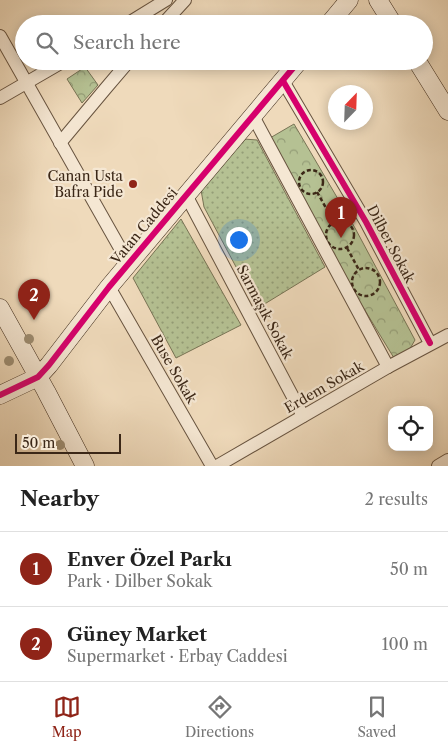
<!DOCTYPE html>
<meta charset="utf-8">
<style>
:root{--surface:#fff;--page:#f2f2f2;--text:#222;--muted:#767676;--line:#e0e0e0;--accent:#8f2418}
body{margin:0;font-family:"Libre Caslon Text",serif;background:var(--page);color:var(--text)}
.controls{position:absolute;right:15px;bottom:15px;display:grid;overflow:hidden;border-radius:10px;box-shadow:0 2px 12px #0003}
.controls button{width:45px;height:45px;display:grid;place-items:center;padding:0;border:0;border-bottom:1px solid var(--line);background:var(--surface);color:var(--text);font:25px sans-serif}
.compass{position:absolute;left:328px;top:85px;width:45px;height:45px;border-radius:50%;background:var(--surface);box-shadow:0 2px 12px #0003;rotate:23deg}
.scale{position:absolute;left:15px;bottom:12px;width:106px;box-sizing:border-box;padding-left:5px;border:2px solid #3b2717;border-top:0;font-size:14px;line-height:18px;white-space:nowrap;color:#3b2717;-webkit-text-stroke:4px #f5e7d3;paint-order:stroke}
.you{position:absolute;left:238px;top:239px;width:18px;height:18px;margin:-12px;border:4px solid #fff;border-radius:50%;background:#1a73e8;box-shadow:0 0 0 8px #1a73e833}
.badge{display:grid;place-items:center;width:32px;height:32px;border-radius:50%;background:var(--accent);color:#fff;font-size:16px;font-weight:700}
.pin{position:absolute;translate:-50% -41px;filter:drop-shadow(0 1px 2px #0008)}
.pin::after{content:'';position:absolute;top:26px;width:18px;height:15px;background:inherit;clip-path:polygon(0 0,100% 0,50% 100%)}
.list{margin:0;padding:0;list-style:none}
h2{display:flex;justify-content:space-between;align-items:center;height:65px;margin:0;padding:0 20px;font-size:21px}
h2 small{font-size:16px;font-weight:400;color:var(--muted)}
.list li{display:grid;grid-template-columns:32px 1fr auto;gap:15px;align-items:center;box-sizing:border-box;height:75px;padding:0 20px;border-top:1px solid var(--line)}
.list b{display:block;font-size:19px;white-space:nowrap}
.list p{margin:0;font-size:16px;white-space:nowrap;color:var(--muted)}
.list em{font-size:16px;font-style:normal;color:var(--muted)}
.icon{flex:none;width:28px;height:28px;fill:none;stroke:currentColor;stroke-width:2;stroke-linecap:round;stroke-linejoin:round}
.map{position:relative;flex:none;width:448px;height:466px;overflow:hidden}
.search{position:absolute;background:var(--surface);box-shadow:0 2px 12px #0003;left:15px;right:15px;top:15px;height:55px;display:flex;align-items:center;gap:12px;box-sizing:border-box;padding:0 18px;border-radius:28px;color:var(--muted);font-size:19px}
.sheet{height:215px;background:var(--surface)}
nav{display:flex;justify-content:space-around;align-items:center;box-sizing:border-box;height:70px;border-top:1px solid var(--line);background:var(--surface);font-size:14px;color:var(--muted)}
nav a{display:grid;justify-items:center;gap:2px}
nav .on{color:var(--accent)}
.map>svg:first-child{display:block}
.grass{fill:url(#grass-dots);stroke:#787455}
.forest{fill:url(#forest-crowns);stroke:#787455}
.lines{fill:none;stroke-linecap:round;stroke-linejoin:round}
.street-casing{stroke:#685440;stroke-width:14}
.secondary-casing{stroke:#3b2717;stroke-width:19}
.path{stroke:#3b2717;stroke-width:2.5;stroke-dasharray:4 2.5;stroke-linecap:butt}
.street{stroke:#f5e7d3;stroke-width:12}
.secondary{stroke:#f5e7d3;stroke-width:18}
.cycleway-casing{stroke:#f5e7d3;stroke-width:9}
.cycleway{stroke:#d6006c;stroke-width:6}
.tree{fill:#9d8d72}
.poi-dot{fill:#8f2418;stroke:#f5e7d3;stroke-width:2}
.labels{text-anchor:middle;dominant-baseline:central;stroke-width:4.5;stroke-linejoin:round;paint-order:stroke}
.poi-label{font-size:14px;fill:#3b2717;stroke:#f5e7d3;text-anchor:end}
.street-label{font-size:14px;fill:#3b2717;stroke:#f5e7d3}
</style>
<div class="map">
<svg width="448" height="466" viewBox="0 0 448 466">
<defs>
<pattern id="grass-dots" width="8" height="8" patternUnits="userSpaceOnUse" patternTransform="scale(1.25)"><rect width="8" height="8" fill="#b5c193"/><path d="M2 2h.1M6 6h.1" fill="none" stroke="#949d77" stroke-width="1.8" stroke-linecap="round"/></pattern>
<pattern id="forest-crowns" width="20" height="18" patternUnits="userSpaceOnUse" patternTransform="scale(1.25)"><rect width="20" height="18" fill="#b5c193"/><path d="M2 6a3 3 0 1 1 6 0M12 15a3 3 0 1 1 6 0" fill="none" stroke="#949d77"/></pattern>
</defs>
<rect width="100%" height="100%" fill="#efdabb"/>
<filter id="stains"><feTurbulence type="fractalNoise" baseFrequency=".004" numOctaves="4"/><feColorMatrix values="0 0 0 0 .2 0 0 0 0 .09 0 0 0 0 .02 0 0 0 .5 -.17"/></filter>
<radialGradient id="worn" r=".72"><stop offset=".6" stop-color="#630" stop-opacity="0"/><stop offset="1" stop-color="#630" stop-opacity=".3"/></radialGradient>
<g class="grass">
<path d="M244,139L257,140L325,267L258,308L204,207L201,190Z"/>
<path d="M181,219L241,325L176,358L133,278Z"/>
</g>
<g class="forest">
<path d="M85,67L98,85L82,103L67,79Z"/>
<path d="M294,124L355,228L415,340L408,352L394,358L327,248L270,138Z"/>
</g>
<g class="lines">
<defs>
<g id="street">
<path d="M127,24L166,0"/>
<path d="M163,24L185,0"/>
<path d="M0,36L129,264"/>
<path d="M283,81L366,222L430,343"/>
<path d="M0,98L64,61"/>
<path d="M253,116L388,367"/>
<path d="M60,143L106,88L129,61"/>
<path d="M186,195L303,416"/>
<path d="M109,287L212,466"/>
<path d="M217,466L388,367L448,335"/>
<path d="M438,466L448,460"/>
</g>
<g id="secondary">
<path d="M378,0L393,24"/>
<path d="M329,24L349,0"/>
<path d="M417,61L448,111"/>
<path d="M0,308L46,391L85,466"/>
<path d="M0,395L38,377L49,365L109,287L299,61"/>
</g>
</defs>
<use href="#street" class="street-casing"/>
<use href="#secondary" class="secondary-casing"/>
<g class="path">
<circle cx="311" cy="182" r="12"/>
<path d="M317,192L334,222"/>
<circle cx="340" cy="235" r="14"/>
<path d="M347,248L359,270"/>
<circle cx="366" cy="282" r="14"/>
</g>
<use href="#street" class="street"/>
<use href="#secondary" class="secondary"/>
<defs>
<g id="cycleway">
<path d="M283,81L366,222L430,343"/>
<path d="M0,395L38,377L49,365L109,287L299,61"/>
</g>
</defs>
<use href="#cycleway" class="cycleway-casing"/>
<use href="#cycleway" class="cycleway"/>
</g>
<g class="tree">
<circle cx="29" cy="339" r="5"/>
<circle cx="9" cy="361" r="5"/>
<circle cx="60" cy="445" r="5"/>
</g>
<circle class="poi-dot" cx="133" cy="184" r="5"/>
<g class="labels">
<g class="poi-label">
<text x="123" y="176">Canan Usta<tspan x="123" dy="16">Bafra Pide</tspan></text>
</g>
<g class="street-label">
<text transform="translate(144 226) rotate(-50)">Vatan Caddesi</text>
<text transform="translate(391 244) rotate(62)">Dilber Sokak</text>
<text transform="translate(265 312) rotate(62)">Sarmaşık Sokak</text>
<text transform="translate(174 369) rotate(60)">Buse Sokak</text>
<text transform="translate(324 387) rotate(-30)">Erdem Sokak</text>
</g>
</g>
<rect width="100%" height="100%" filter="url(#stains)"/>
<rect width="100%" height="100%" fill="url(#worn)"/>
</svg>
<div class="controls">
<button><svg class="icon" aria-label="locate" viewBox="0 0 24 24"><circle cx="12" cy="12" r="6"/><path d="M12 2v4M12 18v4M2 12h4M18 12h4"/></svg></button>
</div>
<svg class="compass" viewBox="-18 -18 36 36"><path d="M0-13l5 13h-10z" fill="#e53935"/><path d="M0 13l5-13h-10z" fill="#767676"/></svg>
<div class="scale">50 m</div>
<div class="you"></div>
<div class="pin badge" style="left:341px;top:238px">1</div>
<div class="pin badge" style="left:34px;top:320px">2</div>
<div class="search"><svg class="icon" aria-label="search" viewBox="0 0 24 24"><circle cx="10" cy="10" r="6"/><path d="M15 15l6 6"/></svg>Search here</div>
</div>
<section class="sheet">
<h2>Nearby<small>2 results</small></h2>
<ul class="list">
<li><span class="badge">1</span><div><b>Enver Özel Parkı</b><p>Park · Dilber Sokak</p></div><em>50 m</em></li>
<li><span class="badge">2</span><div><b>Güney Market</b><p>Supermarket · Erbay Caddesi</p></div><em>100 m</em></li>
</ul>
</section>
<nav>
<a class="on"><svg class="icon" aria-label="map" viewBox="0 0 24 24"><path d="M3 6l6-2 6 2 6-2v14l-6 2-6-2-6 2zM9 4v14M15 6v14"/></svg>Map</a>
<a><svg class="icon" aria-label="directions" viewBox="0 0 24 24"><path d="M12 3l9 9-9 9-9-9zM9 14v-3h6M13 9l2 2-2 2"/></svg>Directions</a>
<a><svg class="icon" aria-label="saved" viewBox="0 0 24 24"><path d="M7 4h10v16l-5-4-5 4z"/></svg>Saved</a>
</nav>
